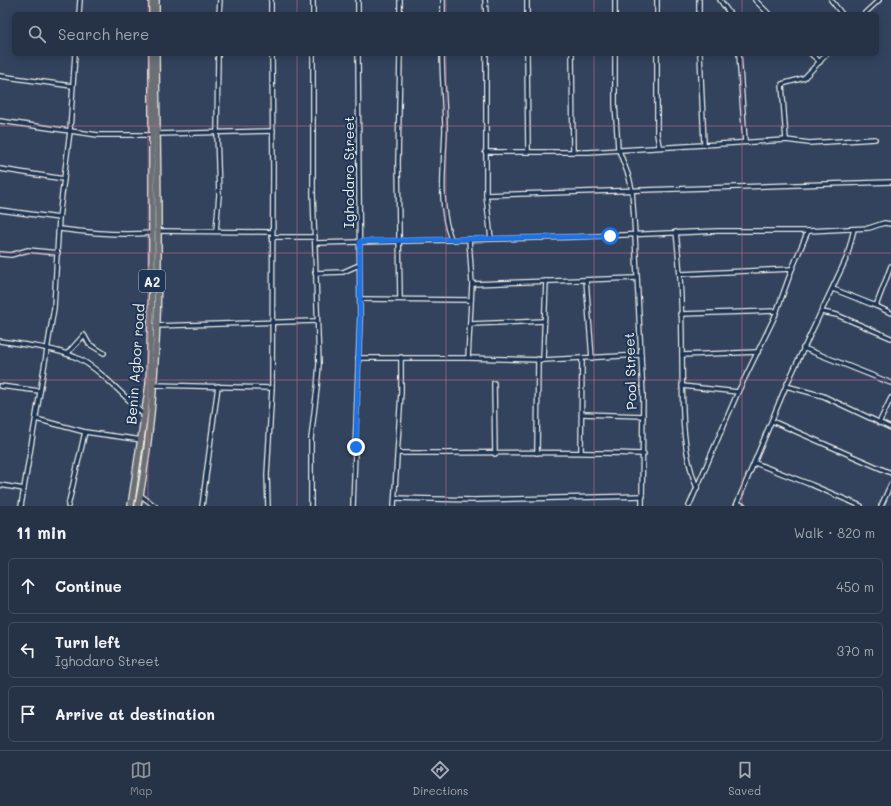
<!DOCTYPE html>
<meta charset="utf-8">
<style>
:root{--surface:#263246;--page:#323e51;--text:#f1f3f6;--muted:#a4aab3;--line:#424d5f;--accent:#8c9099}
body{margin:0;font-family:Mali,sans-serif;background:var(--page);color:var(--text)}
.stop{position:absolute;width:12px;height:12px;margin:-9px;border:3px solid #1a73e8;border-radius:50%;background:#fff}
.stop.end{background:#1a73e8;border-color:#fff;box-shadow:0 1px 4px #0008}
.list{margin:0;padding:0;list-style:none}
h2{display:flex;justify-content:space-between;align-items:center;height:52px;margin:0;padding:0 16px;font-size:17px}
h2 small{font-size:13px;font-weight:400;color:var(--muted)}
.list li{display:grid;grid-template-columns:26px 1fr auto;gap:12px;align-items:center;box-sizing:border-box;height:56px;margin:0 8px 8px;padding:0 8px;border:1px solid var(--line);border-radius:6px}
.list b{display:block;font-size:15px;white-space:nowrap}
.list p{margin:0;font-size:13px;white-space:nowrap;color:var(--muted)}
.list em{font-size:13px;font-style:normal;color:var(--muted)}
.icon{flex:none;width:22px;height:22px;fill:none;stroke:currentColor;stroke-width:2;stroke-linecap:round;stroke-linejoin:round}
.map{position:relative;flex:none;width:891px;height:506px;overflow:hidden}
.search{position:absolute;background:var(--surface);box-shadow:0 2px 10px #0003;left:12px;right:12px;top:12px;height:44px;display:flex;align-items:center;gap:10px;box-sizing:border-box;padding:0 14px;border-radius:6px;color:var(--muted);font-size:15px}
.sheet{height:244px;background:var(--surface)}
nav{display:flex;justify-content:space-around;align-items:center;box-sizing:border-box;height:56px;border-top:1px solid var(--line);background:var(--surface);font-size:11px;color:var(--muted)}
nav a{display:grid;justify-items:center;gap:2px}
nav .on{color:var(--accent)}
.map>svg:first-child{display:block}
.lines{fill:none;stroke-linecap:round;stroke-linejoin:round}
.minor-casing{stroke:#f4f1e8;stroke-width:6}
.trunk-casing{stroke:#f4f1e8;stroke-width:8}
.minor{stroke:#1d3557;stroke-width:3.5}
.trunk{stroke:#6a7074;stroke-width:5.5}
.route{stroke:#1a73e8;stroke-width:5}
.grid{fill:none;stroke:#d66f93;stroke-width:1;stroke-opacity:0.55}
.labels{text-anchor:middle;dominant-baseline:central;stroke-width:4;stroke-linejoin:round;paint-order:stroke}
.shield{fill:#1d3557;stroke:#b4b9bc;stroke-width:1}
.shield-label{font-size:13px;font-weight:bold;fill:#f4f1e8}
.street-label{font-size:14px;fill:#f4f1e8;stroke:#1d3557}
</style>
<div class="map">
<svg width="891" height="506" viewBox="0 0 891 506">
<rect width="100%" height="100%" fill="#33435e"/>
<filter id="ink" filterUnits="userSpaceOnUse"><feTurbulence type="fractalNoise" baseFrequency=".025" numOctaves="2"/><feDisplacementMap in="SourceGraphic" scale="8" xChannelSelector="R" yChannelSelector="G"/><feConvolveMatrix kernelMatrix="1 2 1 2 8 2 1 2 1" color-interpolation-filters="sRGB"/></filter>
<g filter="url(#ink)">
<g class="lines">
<defs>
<g id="minor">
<path d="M271,0V14"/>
<path d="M358,0V14"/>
<path d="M443,0V14"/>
<path d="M485,0L486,14"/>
<path d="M527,0V14"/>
<path d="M699,0V14"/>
<path d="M720,0L730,14"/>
<path d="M755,0L769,14"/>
<path d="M831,0L842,14"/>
<path d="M79,14L80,0"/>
<path d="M219,14L220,0"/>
<path d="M313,14V0"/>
<path d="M400,14V0"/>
<path d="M615,14V0"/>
<path d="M657,14V0"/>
<path d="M864,14L879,0"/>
<path d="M442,54C442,79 445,105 445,130C444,166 438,205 451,239"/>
<path d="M486,54V195L491,239"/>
<path d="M527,54L528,151"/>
<path d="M572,54L573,151"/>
<path d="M615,54V104L618,148L629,177L632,190L635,235L643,396L642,506"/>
<path d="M657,54V134L659,146"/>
<path d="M700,54L704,144"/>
<path d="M739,54L745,142"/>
<path d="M811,54L820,62"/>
<path d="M0,76L72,86"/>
<path d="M0,121L98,135H151"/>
<path d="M157,134L273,131"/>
<path d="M786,140L782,84L804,78L827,54"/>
<path d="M485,152H588L786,140L809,143L875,139"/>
<path d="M0,169L64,179"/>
<path d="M486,195L891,182"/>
<path d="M0,210L59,218"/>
<path d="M60,229C90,233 120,236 151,233"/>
<path d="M157,231L272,232"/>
<path d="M216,231L219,195L217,133L218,54"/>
<path d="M676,232C681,273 682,315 682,356C683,401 680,446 697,488"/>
<path d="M272,237H315"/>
<path d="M315,243L575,237L718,231H808L869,228L884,223L891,224"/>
<path d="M0,254L11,255L28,250L58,253"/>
<path d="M315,273L343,272L359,265"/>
<path d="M681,274L792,269"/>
<path d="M586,280L592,358"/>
<path d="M472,284L637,278"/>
<path d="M833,289L876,306L891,266"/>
<path d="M360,299L471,300"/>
<path d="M400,299L398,163L400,54"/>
<path d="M876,306L891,313"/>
<path d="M822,312L837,315L891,338"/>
<path d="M680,314L777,311"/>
<path d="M470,324L544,321"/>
<path d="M155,326L317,321"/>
<path d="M0,341C25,345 51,347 75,357C96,365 127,399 145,416"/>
<path d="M803,348L891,383"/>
<path d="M67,354L84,335L89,344L104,353"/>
<path d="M682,355L758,352"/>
<path d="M358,358H468L543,360L641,355"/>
<path d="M468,358L472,284L469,239"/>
<path d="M543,360L546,281"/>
<path d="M494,383L495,454"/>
<path d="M154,385L272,388"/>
<path d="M0,386L40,391"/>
<path d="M682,386L738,392"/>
<path d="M786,386L823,396L891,428"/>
<path d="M582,414L643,416"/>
<path d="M36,419L85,432L142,440"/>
<path d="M772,421L891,473"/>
<path d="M879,423L891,398"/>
<path d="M581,452L582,360"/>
<path d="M398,453C480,453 562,451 644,454"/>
<path d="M537,453L538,359"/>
<path d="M755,463L812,485L861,506"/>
<path d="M0,485L24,489"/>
<path d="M140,495L155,506"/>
<path d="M395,498L473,500L643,496"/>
<path d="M738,503L744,506"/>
<path d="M21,506L54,308L59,218L70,131L75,54"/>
<path d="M68,506L85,432"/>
<path d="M202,506L218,386"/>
<path d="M268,506L267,475L272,388L273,170L272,54"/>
<path d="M311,506V439L317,388L319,364L313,193V54"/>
<path d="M353,506L360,317L358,54"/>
<path d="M394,506L401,392V357"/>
<path d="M689,506L738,392L775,316L792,269L808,231"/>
<path d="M736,506L786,386L847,257L854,229"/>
<path d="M881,506L891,484"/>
</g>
<g id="trunk">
<path d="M152,0V14"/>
<path d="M156,14V0"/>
<path d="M131,506L149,384L152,282V54"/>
<path d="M138,506C166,360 157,202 156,54"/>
</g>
</defs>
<use href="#minor" class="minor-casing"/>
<use href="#trunk" class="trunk-casing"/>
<use href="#minor" class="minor"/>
<use href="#trunk" class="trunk"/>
</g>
</g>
<g class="lines" filter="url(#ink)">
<path class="route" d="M356,447L360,317V241L610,236"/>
</g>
<path class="grid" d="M148,0V14M297,0V14M446,0V14M594,0V14M742,0V14M148,54V506M297,54V506M446,54V506M594,54V506M742,54V506M0,126H891M0,253H891M0,380H891"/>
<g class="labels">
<rect class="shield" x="139" y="270" width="26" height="22" rx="3"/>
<g class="shield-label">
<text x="152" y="281">A2</text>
</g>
<g class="street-label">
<text transform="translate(348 172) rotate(-90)">Ighodaro Street</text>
<text transform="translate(135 364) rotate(-86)">Benin Agbor road</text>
<text transform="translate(630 371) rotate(-92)">Pool Street</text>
</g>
</g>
</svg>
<div class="stop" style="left:610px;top:236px"></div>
<div class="stop end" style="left:356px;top:447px"></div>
<div class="search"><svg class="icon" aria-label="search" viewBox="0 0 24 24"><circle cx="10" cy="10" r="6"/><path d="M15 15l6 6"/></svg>Search here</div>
</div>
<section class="sheet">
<h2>11 min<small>Walk · 820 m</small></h2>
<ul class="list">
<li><svg class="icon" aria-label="ahead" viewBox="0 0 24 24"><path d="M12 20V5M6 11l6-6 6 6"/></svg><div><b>Continue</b></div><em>450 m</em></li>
<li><svg class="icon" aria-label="left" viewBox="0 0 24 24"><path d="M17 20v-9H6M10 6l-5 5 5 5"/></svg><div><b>Turn left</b><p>Ighodaro Street</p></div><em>370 m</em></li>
<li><svg class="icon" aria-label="arrive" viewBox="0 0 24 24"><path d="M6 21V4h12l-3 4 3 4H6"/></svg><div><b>Arrive at destination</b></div></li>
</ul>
</section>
<nav>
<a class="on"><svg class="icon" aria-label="map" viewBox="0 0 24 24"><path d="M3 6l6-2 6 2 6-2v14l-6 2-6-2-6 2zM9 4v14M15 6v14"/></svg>Map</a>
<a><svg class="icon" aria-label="directions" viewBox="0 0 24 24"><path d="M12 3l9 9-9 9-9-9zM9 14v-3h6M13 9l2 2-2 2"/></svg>Directions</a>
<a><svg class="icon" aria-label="saved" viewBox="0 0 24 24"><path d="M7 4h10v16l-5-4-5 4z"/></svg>Saved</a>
</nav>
